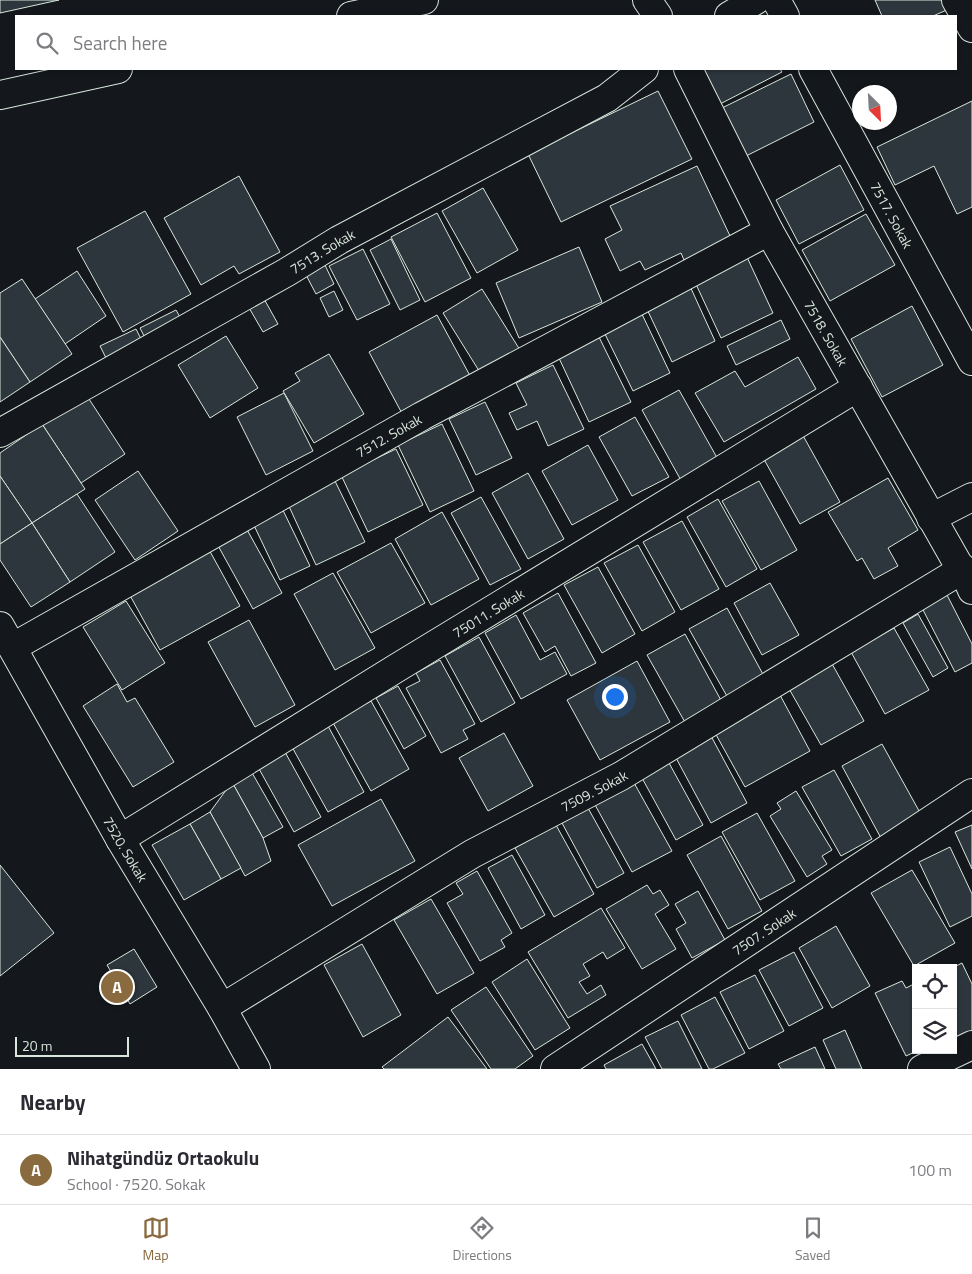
<!DOCTYPE html>
<meta charset="utf-8">
<style>
:root{--surface:#fff;--page:#f2f2f3;--text:#2b2b33;--muted:#7c7c81;--line:#e1e1e2;--accent:#8a6a3f}
body{margin:0;font-family:"Titillium Web",sans-serif;background:var(--page);color:var(--text)}
.controls{position:absolute;right:15px;bottom:15px;display:grid;overflow:hidden;border-radius:0px;box-shadow:0 1px 4px #0004}
.controls button{width:45px;height:45px;display:grid;place-items:center;padding:0;border:0;border-bottom:1px solid var(--line);background:var(--surface);color:var(--text);font:25px sans-serif}
.compass{position:absolute;left:852px;top:85px;width:45px;height:45px;border-radius:50%;background:var(--surface);box-shadow:0 1px 4px #0004;rotate:156deg}
.scale{position:absolute;left:15px;bottom:12px;width:114px;box-sizing:border-box;padding-left:5px;border:2px solid #d8e6dc;border-top:0;font-size:14px;line-height:18px;white-space:nowrap;color:#d8e6dc;-webkit-text-stroke:4px #14181c;paint-order:stroke}
.you{position:absolute;left:614px;top:696px;width:18px;height:18px;margin:-12px;border:4px solid #fff;border-radius:50%;background:#1a73e8;box-shadow:0 0 0 8px #1a73e833}
.badge{display:grid;place-items:center;width:32px;height:32px;border-radius:50%;background:var(--accent);color:#fff;font-size:16px;font-weight:700}
.pin{position:absolute;translate:-50% -50%;border:2px solid #fff;box-shadow:0 1px 5px #0006}
.list{margin:0;padding:0;list-style:none}
h2{display:flex;justify-content:space-between;align-items:center;height:65px;margin:0;padding:0 20px;font-size:21px}
h2 small{font-size:16px;font-weight:400;color:var(--muted)}
.list li{display:grid;grid-template-columns:32px 1fr auto;gap:15px;align-items:center;box-sizing:border-box;height:70px;padding:0 20px;border-top:1px solid var(--line)}
.list b{display:block;font-size:19px;white-space:nowrap}
.list p{margin:0;font-size:16px;white-space:nowrap;color:var(--muted)}
.list em{font-size:16px;font-style:normal;color:var(--muted)}
.icon{flex:none;width:28px;height:28px;fill:none;stroke:currentColor;stroke-width:2;stroke-linecap:round;stroke-linejoin:round}
.map{position:relative;flex:none;width:972px;height:1069px;overflow:hidden}
.search{position:absolute;background:var(--surface);box-shadow:0 1px 4px #0004;left:15px;right:15px;top:15px;height:55px;display:flex;align-items:center;gap:12px;box-sizing:border-box;padding:0 18px;border-radius:0px;color:var(--muted);font-size:19px}
.sheet{height:135px;background:var(--surface)}
nav{display:flex;justify-content:space-around;align-items:center;box-sizing:border-box;height:70px;border-top:1px solid var(--line);background:var(--surface);font-size:14px;color:var(--muted)}
nav a{display:grid;justify-items:center;gap:2px}
nav .on{color:var(--accent)}
.map>svg:first-child{display:block}
.building{fill:#2c363c;stroke:#d8e6dc}
.lines{fill:none;stroke-linecap:round;stroke-linejoin:round}
.minor-casing{stroke:#d8e6dc;stroke-width:30}
.minor{stroke:#14181c;stroke-width:28}
.labels{text-anchor:middle;dominant-baseline:central;stroke-width:4;stroke-linejoin:round;paint-order:stroke}
.street-label{font-size:14px;fill:#d8e6dc;stroke:#14181c}
</style>
<div class="map">
<svg width="972" height="1069" viewBox="0 0 972 1069">
<rect width="100%" height="100%" fill="#14181c"/>
<g class="building">
<path d="M0,0H59L0,13Z"/>
<path d="M875,0H945L949,9L933,16H882Z"/>
<path d="M702,69H780L782,72L720,104Z"/>
<path d="M791,74L814,122L746,156L722,108Z"/>
<path d="M658,91L692,159L561,222L528,154Z"/>
<path d="M972,101V207L957,214L934,166L895,185L877,147Z"/>
<path d="M840,165L864,210L799,244L776,200Z"/>
<path d="M697,166L731,238L684,260L681,253L645,270L640,261L620,271L605,239L622,230L610,206Z"/>
<path d="M239,176L280,252L239,274L234,266L201,285L164,218Z"/>
<path d="M483,188L518,250L477,273L442,211Z"/>
<path d="M145,211L191,294L123,332L77,248Z"/>
<path d="M437,213L471,278L425,302L391,237Z"/>
<path d="M866,214L895,265L830,301L802,250Z"/>
<path d="M391,239L420,300L400,310L370,250Z"/>
<path d="M579,247L602,302L519,338L496,283Z"/>
<path d="M363,249L390,304L357,320L329,266Z"/>
<path d="M746,255L773,313L721,338L694,280Z"/>
<path d="M324,263L334,284L316,294L305,273Z"/>
<path d="M77,271L106,316L65,344L35,299Z"/>
<path d="M22,279L72,354L30,382L0,337V293Z"/>
<path d="M689,284L715,341L672,362L645,305Z"/>
<path d="M482,289L520,350L481,374L443,313Z"/>
<path d="M334,291L343,310L329,317L320,298Z"/>
<path d="M263,297L278,324L263,332L248,306Z"/>
<path d="M912,306L943,365L882,397L851,339Z"/>
<path d="M176,310L184,324L147,342L140,328Z"/>
<path d="M640,310L670,373L633,391L602,328Z"/>
<path d="M437,315L474,383L405,419L369,352Z"/>
<path d="M781,320L790,339L736,365L727,346Z"/>
<path d="M136,329L143,343L107,360L100,346Z"/>
<path d="M226,336L258,388L210,418L178,365Z"/>
<path d="M0,337L30,382L0,402Z"/>
<path d="M599,337L631,402L589,422L558,356Z"/>
<path d="M329,354L364,414L314,443L283,391L300,381L295,373Z"/>
<path d="M798,357L816,389L724,442L695,393L735,371L745,387Z"/>
<path d="M553,365L584,429L548,446L537,421L517,430L509,413L527,405L516,383Z"/>
<path d="M679,390L720,463L683,484L642,410Z"/>
<path d="M284,393L313,451L266,475L237,417Z"/>
<path d="M87,396L125,454L81,483L42,424Z"/>
<path d="M485,402L512,458L476,475L449,419Z"/>
<path d="M635,417L669,477L632,496L599,437Z"/>
<path d="M42,424L85,489L32,523L0,476V453Z"/>
<path d="M442,424L474,491L430,512L398,445Z"/>
<path d="M801,432L840,502L800,524L761,454Z"/>
<path d="M588,445L618,500L572,525L542,471Z"/>
<path d="M396,449L423,505L368,532L341,475Z"/>
<path d="M138,471L178,531L135,560L95,500Z"/>
<path d="M528,473L564,539L528,559L492,493Z"/>
<path d="M0,476L32,523L0,544Z"/>
<path d="M888,478L918,530L888,548L898,566L874,579L862,558L857,561L828,512Z"/>
<path d="M334,479L365,542L316,565L287,502Z"/>
<path d="M759,481L797,550L761,570L722,501Z"/>
<path d="M77,494L115,552L70,582L32,523Z"/>
<path d="M481,497L521,569L490,585L451,513Z"/>
<path d="M718,499L757,569L726,587L687,517Z"/>
<path d="M279,502L310,566L280,580L250,517Z"/>
<path d="M442,512L479,579L431,605L395,539Z"/>
<path d="M682,521L719,589L681,610L643,542Z"/>
<path d="M32,523L70,582L31,607L0,560V544Z"/>
<path d="M245,526L282,593L253,609L216,542Z"/>
<path d="M391,543L425,603L371,633L337,572Z"/>
<path d="M638,545L675,612L642,631L604,563Z"/>
<path d="M207,546L240,606L160,650L127,590Z"/>
<path d="M598,567L635,634L602,653L564,585Z"/>
<path d="M333,573L375,648L335,670L294,594Z"/>
<path d="M770,583L799,635L762,655L734,603Z"/>
<path d="M558,593L596,663L571,676L555,646L545,652L523,613Z"/>
<path d="M947,595L972,644V663L955,672L922,608Z"/>
<path d="M126,601L165,663L122,690L83,627Z"/>
<path d="M727,608L765,678L728,698L689,629Z"/>
<path d="M918,614L948,668L933,677L903,623Z"/>
<path d="M516,615L540,660L555,652L567,674L521,699L485,633Z"/>
<path d="M249,620L295,705L255,727L208,642Z"/>
<path d="M894,628L929,690L885,714L851,652Z"/>
<path d="M685,634L723,704L686,724L647,655Z"/>
<path d="M479,637L515,703L481,722L445,656Z"/>
<path d="M440,660L475,724L463,730L468,739L441,753L406,688L420,681L416,673Z"/>
<path d="M637,661L670,722L600,760L567,700Z"/>
<path d="M831,662L864,721L821,745L788,687Z"/>
<path d="M117,684L127,702L135,698L174,762L133,787L83,706Z"/>
<path d="M398,686L426,736L404,749L376,698Z"/>
<path d="M780,695L810,751L745,787L714,731Z"/>
<path d="M371,701L409,769L371,791L332,721Z"/>
<path d="M328,726L364,792L328,812L292,747Z"/>
<path d="M504,733L533,786L488,811L459,758Z"/>
<path d="M711,736L747,803L711,823L675,756Z"/>
<path d="M882,744L923,818L882,840L842,766Z"/>
<path d="M285,752L321,817L294,832L258,767Z"/>
<path d="M669,763L703,825L676,840L642,778Z"/>
<path d="M834,770L872,839L841,856L802,787Z"/>
<path d="M251,771L283,827L263,838L232,782Z"/>
<path d="M633,781L672,851L632,872L594,803Z"/>
<path d="M232,782L263,838L271,861L245,876L210,812Z"/>
<path d="M796,791L832,850L822,856L827,864L807,877L770,816L781,809L777,803Z"/>
<path d="M381,799L415,861L332,906L298,845Z"/>
<path d="M588,808L624,873L597,888L562,823Z"/>
<path d="M210,812L241,868L221,879L190,824Z"/>
<path d="M757,813L795,881L760,900L722,832Z"/>
<path d="M190,824L221,879L184,900L152,845Z"/>
<path d="M556,825L594,894L554,917L515,848Z"/>
<path d="M972,825V869L955,832Z"/>
<path d="M721,836L762,911L728,929L687,855Z"/>
<path d="M950,847L972,894V916L950,927L919,862Z"/>
<path d="M512,855L545,915L521,929L488,868Z"/>
<path d="M0,865L54,933L0,976Z"/>
<path d="M912,870L955,943L914,966L871,893Z"/>
<path d="M477,871L512,933L501,940L505,947L480,961L447,903L463,894L456,883Z"/>
<path d="M647,885L653,894L660,890L669,905L655,914L676,949L642,969L606,909Z"/>
<path d="M698,891L725,940L692,958L676,929L686,923L675,904Z"/>
<path d="M431,899L474,973L437,994L394,920Z"/>
<path d="M601,908L625,948L607,959L603,952L583,964L590,976L579,982L587,994L601,985L606,995L568,1018L528,952Z"/>
<path d="M836,926L870,986L832,1008L799,948Z"/>
<path d="M362,944L401,1015L363,1037L324,965Z"/>
<path d="M134,949L157,987L130,1004L107,965Z"/>
<path d="M794,952L823,1008L789,1026L759,970Z"/>
<path d="M527,959L570,1028L535,1050L492,982Z"/>
<path d="M962,963L972,984V1038L953,1045V968H952Z"/>
<path d="M755,975L784,1031L749,1049L720,992Z"/>
<path d="M902,981L906,988L916,983V1050H919L906,1056L875,993Z"/>
<path d="M486,987L533,1056L515,1069H491L451,1010Z"/>
<path d="M715,997L745,1053L713,1069H709L681,1015Z"/>
<path d="M448,1017L487,1069H384L382,1067Z"/>
<path d="M678,1021L702,1069H662L645,1037Z"/>
<path d="M845,1030L862,1069H836L823,1040Z"/>
<path d="M642,1044L656,1069H606L604,1065Z"/>
<path d="M815,1047L825,1069H781L778,1064Z"/>
</g>
<g class="lines">
<defs>
<g id="minor">
<path d="M647,0L658,16"/>
<path d="M776,0L785,16"/>
<path d="M956,0L972,28"/>
<path d="M351,16L424,0"/>
<path d="M729,16L756,0"/>
<path id="s1" d="M688,69L769,231L958,564L963,569L972,590"/>
<path id="s2" d="M813,69L972,361"/>
<path d="M0,95L118,69"/>
<path id="s3" d="M0,433L287,272L339,240L607,98L644,69"/>
<path d="M931,518L972,497"/>
<path id="s4" d="M0,626L120,839L222,1008L256,1069"/>
<path id="s5" d="M13,647L422,416L769,231"/>
<path id="s6" d="M120,839L395,669L858,387"/>
<path id="s7" d="M222,1008L472,854L621,776L963,569"/>
<path id="s8" d="M555,1069L972,793"/>
<path d="M922,1069L972,1045"/>
</g>
</defs>
<use href="#minor" class="minor-casing"/>
<use href="#minor" class="minor"/>
</g>
<g class="labels">
<g class="street-label">
<text stroke="none"><textPath href="#s2" startOffset="166">7517. Sokak</textPath></text>
<text stroke="none"><textPath href="#s3" startOffset="370">7513. Sokak</textPath></text>
<text stroke="none"><textPath href="#s1" startOffset="298">7518. Sokak</textPath></text>
<text stroke="none"><textPath href="#s5" startOffset="431">7512. Sokak</textPath></text>
<text stroke="none"><textPath href="#s6" startOffset="432">75011. Sokak</textPath></text>
<text stroke="none"><textPath href="#s7" startOffset="431">7509. Sokak</textPath></text>
<text stroke="none"><textPath href="#s4" startOffset="256">7520. Sokak</textPath></text>
<text stroke="none"><textPath href="#s8" startOffset="250">7507. Sokak</textPath></text>
</g>
</g>
</svg>
<div class="controls">
<button><svg class="icon" aria-label="locate" viewBox="0 0 24 24"><circle cx="12" cy="12" r="6"/><path d="M12 2v4M12 18v4M2 12h4M18 12h4"/></svg></button>
<button><svg class="icon" aria-label="layers" viewBox="0 0 24 24"><path d="M12 4l9 5-9 5-9-5zM3 14l9 5 9-5"/></svg></button>
</div>
<svg class="compass" viewBox="-18 -18 36 36"><path d="M0-13l5 13h-10z" fill="#e53935"/><path d="M0 13l5-13h-10z" fill="#7c7c81"/></svg>
<div class="scale">20 m</div>
<div class="you"></div>
<div class="pin badge" style="left:117px;top:987px">A</div>
<div class="search"><svg class="icon" aria-label="search" viewBox="0 0 24 24"><circle cx="10" cy="10" r="6"/><path d="M15 15l6 6"/></svg>Search here</div>
</div>
<section class="sheet">
<h2>Nearby<small></small></h2>
<ul class="list">
<li><span class="badge">A</span><div><b>Nihatgündüz Ortaokulu</b><p>School · 7520. Sokak</p></div><em>100 m</em></li>
</ul>
</section>
<nav>
<a class="on"><svg class="icon" aria-label="map" viewBox="0 0 24 24"><path d="M3 6l6-2 6 2 6-2v14l-6 2-6-2-6 2zM9 4v14M15 6v14"/></svg>Map</a>
<a><svg class="icon" aria-label="directions" viewBox="0 0 24 24"><path d="M12 3l9 9-9 9-9-9zM9 14v-3h6M13 9l2 2-2 2"/></svg>Directions</a>
<a><svg class="icon" aria-label="saved" viewBox="0 0 24 24"><path d="M7 4h10v16l-5-4-5 4z"/></svg>Saved</a>
</nav>
